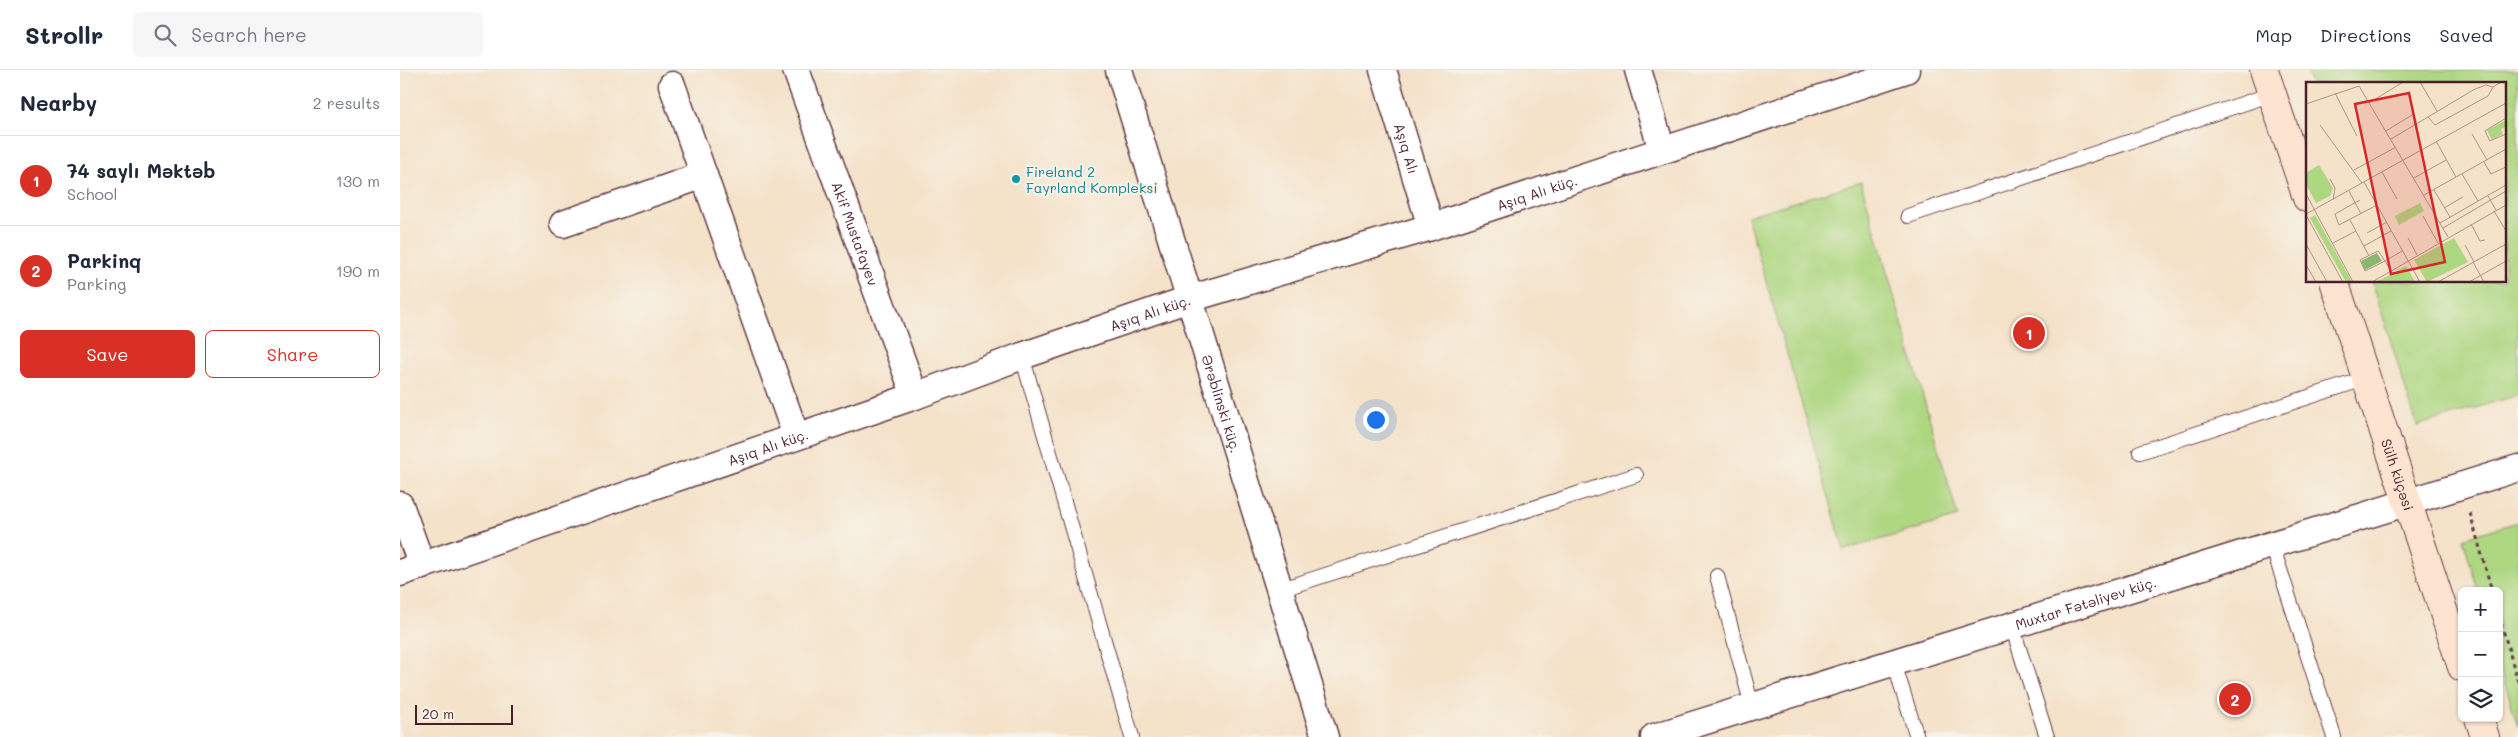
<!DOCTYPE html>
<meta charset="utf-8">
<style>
:root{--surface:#fff;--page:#f6f6f7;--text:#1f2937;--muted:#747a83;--line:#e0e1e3;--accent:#d93025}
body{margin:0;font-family:Mali,sans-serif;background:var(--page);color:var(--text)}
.controls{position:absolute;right:15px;bottom:15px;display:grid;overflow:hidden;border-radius:8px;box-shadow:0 1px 4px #0004}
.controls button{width:45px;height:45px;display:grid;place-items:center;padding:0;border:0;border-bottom:1px solid var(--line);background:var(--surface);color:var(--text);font:25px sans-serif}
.scale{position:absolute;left:15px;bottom:12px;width:98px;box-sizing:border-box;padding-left:5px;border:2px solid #4a1f2b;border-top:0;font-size:14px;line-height:18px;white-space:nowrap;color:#4a1f2b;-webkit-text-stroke:4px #f7f3e8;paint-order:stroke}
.you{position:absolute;left:975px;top:349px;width:18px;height:18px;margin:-12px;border:4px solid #fff;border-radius:50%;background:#1a73e8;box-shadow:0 0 0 8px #1a73e833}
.badge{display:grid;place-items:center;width:32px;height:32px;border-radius:50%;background:var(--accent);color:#fff;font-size:16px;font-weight:700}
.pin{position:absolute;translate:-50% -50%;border:2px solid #fff;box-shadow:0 1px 5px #0006}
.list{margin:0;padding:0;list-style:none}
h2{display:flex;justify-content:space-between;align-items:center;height:65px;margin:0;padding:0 20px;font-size:21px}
h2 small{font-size:16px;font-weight:400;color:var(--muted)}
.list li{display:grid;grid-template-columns:32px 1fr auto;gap:15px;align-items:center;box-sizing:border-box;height:90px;padding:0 20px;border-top:1px solid var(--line)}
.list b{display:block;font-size:19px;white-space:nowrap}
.list p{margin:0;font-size:16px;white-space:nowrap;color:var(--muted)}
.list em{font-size:16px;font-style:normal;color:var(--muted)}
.actions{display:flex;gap:10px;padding:15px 20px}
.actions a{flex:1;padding:11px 0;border:1px solid var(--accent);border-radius:8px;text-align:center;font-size:18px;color:var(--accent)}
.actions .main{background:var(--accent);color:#fff}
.icon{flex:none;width:28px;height:28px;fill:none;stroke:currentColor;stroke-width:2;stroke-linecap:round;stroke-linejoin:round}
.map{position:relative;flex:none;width:2118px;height:667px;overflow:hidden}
header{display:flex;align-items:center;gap:30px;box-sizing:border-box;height:70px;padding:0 25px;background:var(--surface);border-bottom:1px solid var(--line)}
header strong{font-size:24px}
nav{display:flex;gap:28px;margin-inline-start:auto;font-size:18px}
.search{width:350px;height:45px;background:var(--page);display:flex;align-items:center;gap:12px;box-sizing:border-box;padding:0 18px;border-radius:8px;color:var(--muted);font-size:19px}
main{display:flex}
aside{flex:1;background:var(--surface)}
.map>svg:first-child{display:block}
.green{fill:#aed782;stroke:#7c7b56}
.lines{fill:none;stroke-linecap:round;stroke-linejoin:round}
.lane-casing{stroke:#643c43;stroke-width:16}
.street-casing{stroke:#643c43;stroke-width:29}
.secondary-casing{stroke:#643c43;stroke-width:30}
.path{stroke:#643c43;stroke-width:3;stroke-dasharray:4 4;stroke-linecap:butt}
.lane{stroke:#fff;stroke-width:14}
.street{stroke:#fff;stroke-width:26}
.secondary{stroke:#fde4d1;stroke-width:28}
.culture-dot{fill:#0f9aa8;stroke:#f7f3e8;stroke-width:2}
.labels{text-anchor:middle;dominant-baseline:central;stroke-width:4;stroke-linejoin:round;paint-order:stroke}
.street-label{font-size:14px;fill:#4a1f2b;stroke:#f7f3e8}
.culture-label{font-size:14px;fill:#0d838f;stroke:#f7f3e8;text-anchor:start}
.inset-road{fill:none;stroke:#b0948a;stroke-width:1}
.view{fill:#d62828;fill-opacity:0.15;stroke:#d62828;stroke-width:2.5}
.inset-edge{fill:none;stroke:#4a1f2b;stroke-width:2.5}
</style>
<header>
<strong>Strollr</strong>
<div class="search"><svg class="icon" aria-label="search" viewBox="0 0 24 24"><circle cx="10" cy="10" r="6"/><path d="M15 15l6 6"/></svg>Search here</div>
<nav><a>Map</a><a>Directions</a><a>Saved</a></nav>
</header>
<main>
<aside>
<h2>Nearby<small>2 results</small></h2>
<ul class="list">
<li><span class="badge">1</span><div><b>74 saylı Məktəb</b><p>School</p></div><em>130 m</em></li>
<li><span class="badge">2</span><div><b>Parkinq</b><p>Parking</p></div><em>190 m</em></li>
</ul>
<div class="actions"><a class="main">Save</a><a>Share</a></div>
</aside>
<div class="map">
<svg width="2118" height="667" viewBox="0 0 2118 667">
<rect width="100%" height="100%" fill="#f7f3e8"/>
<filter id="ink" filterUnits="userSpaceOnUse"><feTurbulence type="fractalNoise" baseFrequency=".02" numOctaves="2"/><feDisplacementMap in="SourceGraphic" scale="10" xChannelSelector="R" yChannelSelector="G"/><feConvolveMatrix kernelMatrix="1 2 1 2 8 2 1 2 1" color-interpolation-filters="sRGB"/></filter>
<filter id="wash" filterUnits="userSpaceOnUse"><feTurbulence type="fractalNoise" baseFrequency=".0096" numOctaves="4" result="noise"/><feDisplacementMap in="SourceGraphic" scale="20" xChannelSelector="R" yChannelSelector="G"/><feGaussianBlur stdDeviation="1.12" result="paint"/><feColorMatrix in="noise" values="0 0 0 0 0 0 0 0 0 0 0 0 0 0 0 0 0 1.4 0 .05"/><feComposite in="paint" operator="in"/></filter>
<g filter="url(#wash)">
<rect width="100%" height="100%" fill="#f4e2c9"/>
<g class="green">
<path d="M1907,0H2118V325L2017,356L1972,211H2104V14H1911Z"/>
<path d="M1461,112L1558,447L1444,480L1347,146Z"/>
<path d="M2118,452V657L2099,593V521H2078L2063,468Z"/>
</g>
</g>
<g filter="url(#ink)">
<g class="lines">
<defs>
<g id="lane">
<path d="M1508,146L1872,24"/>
<path d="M622,286L732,667"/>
<path d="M1740,382L1967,308"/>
<path d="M1872,475L1934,667"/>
<path d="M1317,506L1352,636"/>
<path d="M879,520L1236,405"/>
<path d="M1612,556L1647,667"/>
<path d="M1494,593L1517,667"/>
</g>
<g id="street">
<path id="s1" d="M396,0L515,326"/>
<path id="s2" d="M719,0L925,667"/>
<path id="s3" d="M983,0L1031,157"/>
<path d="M1238,0L1262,80"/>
<path d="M272,15L396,366"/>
<path d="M163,154L304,105"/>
<path d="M0,435L22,496"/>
<path id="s4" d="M0,503L515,326L622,286L789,229L1031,157L1506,0"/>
<path id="s5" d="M1254,667L2118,398"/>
</g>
<g id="secondary">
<path d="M1864,0L1907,128"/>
<path id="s6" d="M1934,211L2062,597"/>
<path d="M2079,648L2085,667"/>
</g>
</defs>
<use href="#lane" class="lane-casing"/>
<use href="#street" class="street-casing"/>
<use href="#secondary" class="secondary-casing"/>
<g class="path">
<path d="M2070,443L2092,521"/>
<path d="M2099,546L2118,612"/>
</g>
<use href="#lane" class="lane"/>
<use href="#street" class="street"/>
<use href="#secondary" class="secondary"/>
</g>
</g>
<circle class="culture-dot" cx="616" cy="109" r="5"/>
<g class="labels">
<g class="street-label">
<text stroke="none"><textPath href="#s3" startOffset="82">Aşıq Alı</textPath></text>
<text stroke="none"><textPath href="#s4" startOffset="1199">Aşıq Alı küç.</textPath></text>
<text stroke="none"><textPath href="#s1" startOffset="174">Akif Mustafayev</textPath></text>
<text stroke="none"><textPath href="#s4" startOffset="794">Aşıq Alı küç.</textPath></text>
<text stroke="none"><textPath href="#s2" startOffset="349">Ərəblinski küç.</textPath></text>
<text stroke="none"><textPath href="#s4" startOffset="389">Aşıq Alı küç.</textPath></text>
<text stroke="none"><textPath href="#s6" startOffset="204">Sülh küçəsi</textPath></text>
<text stroke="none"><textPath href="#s5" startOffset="452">Muxtar Fətəliyev küç.</textPath></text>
</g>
<g class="culture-label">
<text x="626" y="101">Fireland 2<tspan x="626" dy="16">Fayrland Kompleksi</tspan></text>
</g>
</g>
<g transform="translate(1906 12)">
<rect width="200" height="200" fill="#f4e2c9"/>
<path d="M200,38V45L195,47L197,52L186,58L181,48ZM13,83L27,106L24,114L10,121L0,102V91ZM114,121L118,129L93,143L89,134ZM9,133L46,200H40L4,136ZM148,156L162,180L121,200L108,178ZM100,184L109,200H70L76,197Z" fill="#aed782"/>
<path d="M71,171L76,179L59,188L55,179Z" fill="#8ab870"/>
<path class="inset-road" d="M114,0L131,29M53,4L142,155M29,11L51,54M63,21L97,0M0,22L53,4M122,35L129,43L182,14L187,5M200,36L179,49L184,59L200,52M14,43L56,101M80,49L106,33M166,52L181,78M85,57L169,7L180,3L187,5L195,0M130,59L150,95M178,80L185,92L200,85M48,88L90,65M76,90L91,117M156,92L172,119M108,96L140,78M24,97L29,106L27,118M58,100L114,200M128,108L144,135M43,109L55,132M0,112L47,200M118,113L200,67M182,114L190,128M54,118L29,132L33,143L71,123M138,126L157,115M188,129L200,149M0,132L200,21M0,133L37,200M117,134L132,161M44,138L63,174M134,141L200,103M165,142L174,159L179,158M137,146L200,109M61,151L81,140M102,156L111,173M27,161L50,149M0,162L21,200M159,163L168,180M58,164L85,149M167,180L178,200M0,183L10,200M85,189L79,179L73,170L72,169L54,178L59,189L79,179L96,169M66,200L200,123M132,200L200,162M163,200L200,179"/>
<path class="view" d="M103,11L139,180L85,192L49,22Z"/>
<rect width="200" height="200" class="inset-edge"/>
</g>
</svg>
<div class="controls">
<button>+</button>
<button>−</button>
<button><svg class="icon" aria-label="layers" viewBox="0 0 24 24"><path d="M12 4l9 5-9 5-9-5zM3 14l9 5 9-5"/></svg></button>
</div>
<div class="scale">20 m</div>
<div class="you"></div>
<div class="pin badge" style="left:1629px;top:263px">1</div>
<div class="pin badge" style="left:1835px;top:629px">2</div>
</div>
</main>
